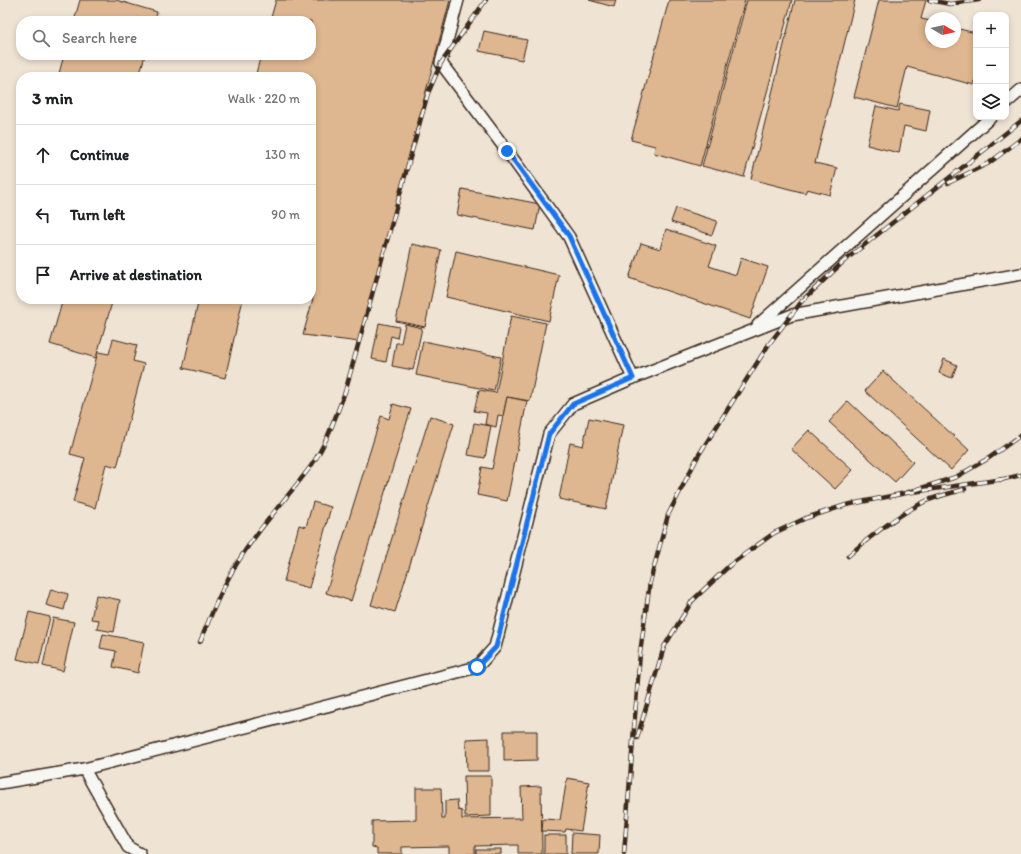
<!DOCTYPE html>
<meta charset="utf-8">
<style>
:root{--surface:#fff;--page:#f6f6f6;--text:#202124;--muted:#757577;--line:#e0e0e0}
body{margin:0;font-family:Itim,sans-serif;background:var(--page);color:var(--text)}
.controls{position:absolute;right:12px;top:12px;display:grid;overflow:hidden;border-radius:8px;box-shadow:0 2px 6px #0003}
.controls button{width:36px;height:36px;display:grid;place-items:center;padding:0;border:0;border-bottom:1px solid var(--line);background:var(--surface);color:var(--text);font:20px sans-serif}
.compass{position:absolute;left:925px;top:12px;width:36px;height:36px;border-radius:50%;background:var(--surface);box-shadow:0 2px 6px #0003;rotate:99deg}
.stop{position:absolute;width:12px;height:12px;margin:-9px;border:3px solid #1a73e8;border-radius:50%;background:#fff}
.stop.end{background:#1a73e8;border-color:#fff;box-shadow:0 1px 4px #0008}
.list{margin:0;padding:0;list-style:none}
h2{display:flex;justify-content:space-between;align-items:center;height:52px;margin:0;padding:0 16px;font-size:17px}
h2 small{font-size:13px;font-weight:400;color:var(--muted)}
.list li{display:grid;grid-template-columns:26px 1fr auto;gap:12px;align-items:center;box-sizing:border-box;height:60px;padding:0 16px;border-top:1px solid var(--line)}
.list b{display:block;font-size:15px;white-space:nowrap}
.list em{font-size:13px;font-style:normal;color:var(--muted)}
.icon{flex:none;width:22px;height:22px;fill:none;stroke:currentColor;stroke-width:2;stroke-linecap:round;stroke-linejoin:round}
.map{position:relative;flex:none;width:1021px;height:854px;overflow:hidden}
.search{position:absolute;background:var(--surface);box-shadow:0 2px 6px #0003;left:16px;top:16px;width:300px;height:44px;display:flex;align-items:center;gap:10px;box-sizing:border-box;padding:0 14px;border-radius:16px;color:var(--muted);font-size:15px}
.panel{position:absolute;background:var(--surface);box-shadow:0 2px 6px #0003;left:16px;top:72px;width:300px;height:232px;border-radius:16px}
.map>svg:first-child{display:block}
.building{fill:#deb68f;stroke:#3b2a1e}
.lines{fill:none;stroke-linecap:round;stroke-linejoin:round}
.lane-casing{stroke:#3b2a1e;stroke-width:14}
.lane{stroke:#f6f6f2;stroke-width:11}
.rail-casing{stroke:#3b2a1e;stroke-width:4.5}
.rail{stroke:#f6f6f2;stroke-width:3;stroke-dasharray:9;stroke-linecap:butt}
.route{stroke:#1a73e8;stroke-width:5}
</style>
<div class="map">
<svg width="1021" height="854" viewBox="0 0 1021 854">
<rect width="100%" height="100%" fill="#efe3d4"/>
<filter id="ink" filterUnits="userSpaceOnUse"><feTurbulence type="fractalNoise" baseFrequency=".025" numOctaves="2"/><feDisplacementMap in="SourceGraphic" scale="8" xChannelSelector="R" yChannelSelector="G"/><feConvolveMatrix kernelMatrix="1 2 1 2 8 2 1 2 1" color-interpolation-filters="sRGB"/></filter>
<g filter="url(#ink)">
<g class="building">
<path d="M80,0H116L157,12L155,21H74Z"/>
<path d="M276,0H450L360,342L303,335L314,295L311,294V77H255L261,55H311V21H270Z"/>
<path d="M589,0H616L614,7Z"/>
<path d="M669,0H745L700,166L654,153L655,146L631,140Z"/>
<path d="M747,0H792L744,177L702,166Z"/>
<path d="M795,0H855L815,163L837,168L830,195L807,189L805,193L751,179Z"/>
<path d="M879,0H926L921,19L931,21V42H955V28L976,33V75L974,85L907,67L897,108L854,97Z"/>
<path d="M484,31L527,40L522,60L479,51Z"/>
<path d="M64,55H145L139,77H58Z"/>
<path d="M900,104L930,110L926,131L904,126L899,153L867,145L876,106L898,111Z"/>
<path d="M462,189L540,204L535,230L457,215Z"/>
<path d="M676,208L717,221L712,235L671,222Z"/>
<path d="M666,229L716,246L709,266L736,275L741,258L768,267L750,319L629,278L641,243L660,249Z"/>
<path d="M412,244L441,250L425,327L396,321Z"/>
<path d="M456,251L559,275L549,321L446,297Z"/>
<path d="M63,299H113L96,358L50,344Z"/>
<path d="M199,299H243L225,378L183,368Z"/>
<path d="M511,316L546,323L530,401L507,397L503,416L498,415L496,427L485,424L487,413L474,411L479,390L496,393Z"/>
<path d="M379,323L399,327L397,338L391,336L386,362L372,359Z"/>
<path d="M405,324L422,328L413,370L392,366L396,343H401Z"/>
<path d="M113,339L137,345L133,361L144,364L117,467L106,464L95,508L73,502L85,458L70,454L98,352L109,354Z"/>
<path d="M423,341L501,357L494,391L416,375Z"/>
<path d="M944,359L957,365L952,378L939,373Z"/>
<path d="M883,371L969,450L951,470L865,391Z"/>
<path d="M507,397L527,401L507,501L477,495L482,467L492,469Z"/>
<path d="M848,401L913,462L895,482L829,422Z"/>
<path d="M393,404L411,409L351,601L326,593L381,416L389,419Z"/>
<path d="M430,416L454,424L395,612L371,605Z"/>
<path d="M589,418L623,425L606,509L559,499L570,443L583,446Z"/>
<path d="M474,423L491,426L485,458L468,455Z"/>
<path d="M809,430L853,470L835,489L791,449Z"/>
<path d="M313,502L331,507L309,588L284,581L299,525L306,527Z"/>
<path d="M51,589L68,594L64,610L46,605Z"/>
<path d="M96,595L120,600L114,632L97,629L99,620L91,619Z"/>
<path d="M29,612L50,617L39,664L17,659Z"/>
<path d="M53,618L74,622L63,671L43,666Z"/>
<path d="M103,634L144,642L138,673L113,667L116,651L100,648Z"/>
<path d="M504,731H537V760L504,761Z"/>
<path d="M489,738V771H467L466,739Z"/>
<path d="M464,776H491V816L465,817Z"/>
<path d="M567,778L589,782L581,831L566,829L565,832L542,831L543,819L560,820Z"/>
<path d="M541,786L542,854H518V845L475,846V854H449V846L402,847V854H377V848L372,847V821L416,820V788H441L442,819H445V801L457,800L458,810L462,811V819L522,818L521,787Z"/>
<path d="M572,833L600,835L599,854H571Z"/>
<rect x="544" y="835" width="22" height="19"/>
<rect x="476" y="849" width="25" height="5"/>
</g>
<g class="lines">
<defs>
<g id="lane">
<path d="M458,0L441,63L507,151L569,237L633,378"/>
<path d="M1006,103L1021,90"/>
<path d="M758,325L991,117"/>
<path d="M84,769L128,847L140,854"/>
<path d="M0,783L84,769L477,667L495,647L549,434L573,404L633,378L792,315L1021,274"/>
</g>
</defs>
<use href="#lane" class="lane-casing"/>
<use href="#lane" class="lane"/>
<defs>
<g id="rail">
<path d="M929,0L950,4L979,0"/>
<path d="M948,183L989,163L1021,139"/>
<path d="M1004,479L906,493L956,477L989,458L1021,435"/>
<path d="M1000,480L1021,475"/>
<path d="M848,556C872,535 897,515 926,501C938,496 952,493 965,489"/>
<path d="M200,642C212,613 223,584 241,557C261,525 288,497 311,466C327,443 335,418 345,392L428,93L441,63L486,0"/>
<path d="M637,738L664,647L692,601L730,565L774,533L806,518L846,505L906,493"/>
<path d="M624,854L640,653L650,582L668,515L698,456L769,344L802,301L844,261L1021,121"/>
</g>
</defs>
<use href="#rail" class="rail-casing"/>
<use href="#rail" class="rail"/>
</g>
</g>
<g class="lines" filter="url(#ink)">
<path class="route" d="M477,667L496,647L549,434L573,404L633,378L569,236L507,151"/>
</g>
</svg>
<div class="controls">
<button>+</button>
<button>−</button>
<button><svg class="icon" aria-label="layers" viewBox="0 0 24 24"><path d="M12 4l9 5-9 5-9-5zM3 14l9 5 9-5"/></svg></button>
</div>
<svg class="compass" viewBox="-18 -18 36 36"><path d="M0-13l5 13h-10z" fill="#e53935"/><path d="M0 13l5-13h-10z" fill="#757577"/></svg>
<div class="stop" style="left:477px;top:667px"></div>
<div class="stop end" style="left:507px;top:151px"></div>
<div class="search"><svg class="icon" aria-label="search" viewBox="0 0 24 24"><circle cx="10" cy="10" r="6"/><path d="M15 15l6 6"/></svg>Search here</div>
<section class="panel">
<h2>3 min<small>Walk · 220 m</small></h2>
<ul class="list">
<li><svg class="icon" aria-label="ahead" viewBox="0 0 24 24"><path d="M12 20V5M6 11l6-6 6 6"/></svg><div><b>Continue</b></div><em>130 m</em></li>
<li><svg class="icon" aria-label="left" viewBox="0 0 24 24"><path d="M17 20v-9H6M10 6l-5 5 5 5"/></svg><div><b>Turn left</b></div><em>90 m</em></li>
<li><svg class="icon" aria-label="arrive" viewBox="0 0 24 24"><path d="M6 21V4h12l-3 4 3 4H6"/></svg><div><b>Arrive at destination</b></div></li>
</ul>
</section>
</div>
